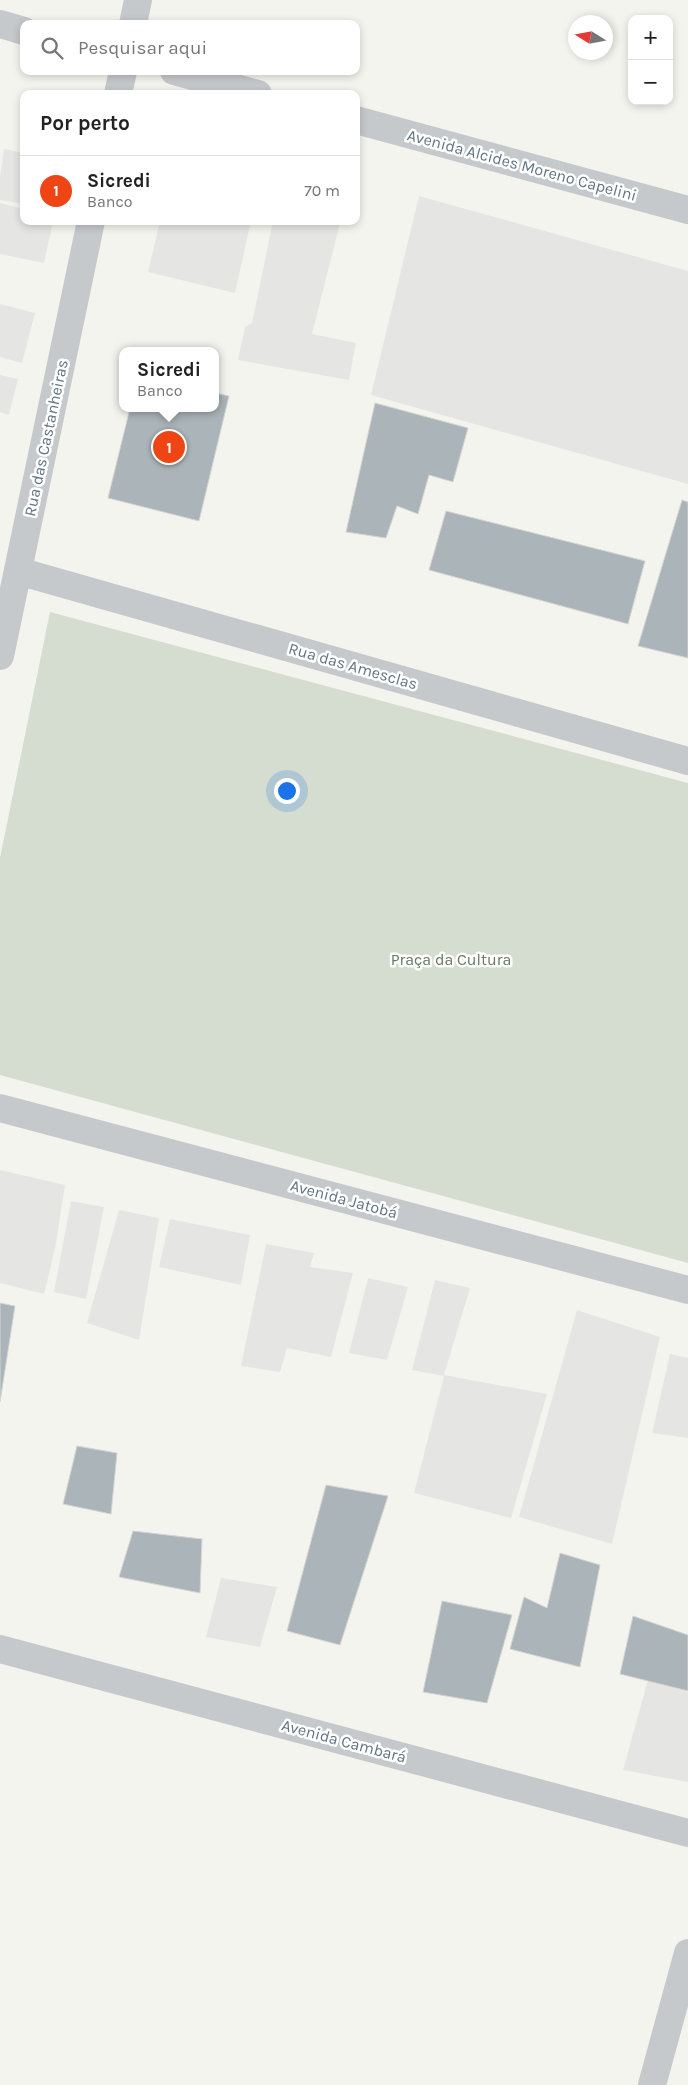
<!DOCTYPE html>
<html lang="pt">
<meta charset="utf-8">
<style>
:root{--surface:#fff;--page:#f6f6f6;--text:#222;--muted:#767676;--line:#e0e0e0;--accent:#ef4515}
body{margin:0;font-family:Karla,sans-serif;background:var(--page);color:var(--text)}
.controls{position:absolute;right:15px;top:15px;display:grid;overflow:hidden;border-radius:10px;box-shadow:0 2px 8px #0003}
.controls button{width:45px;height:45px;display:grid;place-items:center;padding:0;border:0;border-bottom:1px solid var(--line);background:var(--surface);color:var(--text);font:25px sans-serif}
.compass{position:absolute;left:568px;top:15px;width:45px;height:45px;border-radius:50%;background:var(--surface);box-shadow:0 2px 8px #0003;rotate:281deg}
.you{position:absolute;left:286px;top:790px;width:18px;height:18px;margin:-12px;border:4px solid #fff;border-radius:50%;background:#1a73e8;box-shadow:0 0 0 8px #1a73e833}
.badge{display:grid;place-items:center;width:32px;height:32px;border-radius:50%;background:var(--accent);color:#fff;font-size:16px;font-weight:700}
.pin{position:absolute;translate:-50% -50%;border:2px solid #fff;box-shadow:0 1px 5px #0006}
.popup{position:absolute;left:119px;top:347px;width:100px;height:65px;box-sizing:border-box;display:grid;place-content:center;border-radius:10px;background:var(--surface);filter:drop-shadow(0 1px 4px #0005);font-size:16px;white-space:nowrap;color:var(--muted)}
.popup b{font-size:19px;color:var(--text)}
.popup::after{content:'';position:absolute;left:50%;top:100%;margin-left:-10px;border:10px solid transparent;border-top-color:var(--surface)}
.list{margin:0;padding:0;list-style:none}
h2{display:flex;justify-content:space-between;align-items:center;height:65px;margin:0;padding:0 20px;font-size:21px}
h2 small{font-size:16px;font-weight:400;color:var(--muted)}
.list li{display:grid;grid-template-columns:32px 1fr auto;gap:15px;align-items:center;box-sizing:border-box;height:70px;padding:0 20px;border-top:1px solid var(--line)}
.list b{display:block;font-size:19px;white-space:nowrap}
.list p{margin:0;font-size:16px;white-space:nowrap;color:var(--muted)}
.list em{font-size:16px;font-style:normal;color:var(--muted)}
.icon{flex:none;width:28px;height:28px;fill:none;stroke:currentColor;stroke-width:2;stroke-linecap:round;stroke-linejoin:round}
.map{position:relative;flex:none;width:688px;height:2085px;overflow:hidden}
.search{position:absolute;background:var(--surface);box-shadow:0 2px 8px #0003;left:20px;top:20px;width:340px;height:55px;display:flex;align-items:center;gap:12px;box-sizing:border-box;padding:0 18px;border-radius:10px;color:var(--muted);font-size:19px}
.panel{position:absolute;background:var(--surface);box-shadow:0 2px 8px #0003;left:20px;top:90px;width:340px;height:135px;border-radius:10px}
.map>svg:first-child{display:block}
.built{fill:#e5e6e3}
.green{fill:#d5dcd0}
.building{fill:#abb4b8;stroke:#d5d5d3}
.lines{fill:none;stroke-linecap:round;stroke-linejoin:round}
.minor{stroke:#c6c9cc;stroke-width:28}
.labels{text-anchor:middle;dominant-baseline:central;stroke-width:5;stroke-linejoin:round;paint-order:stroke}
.street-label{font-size:16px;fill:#617483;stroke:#fff}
.park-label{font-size:16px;fill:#667a60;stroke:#fff}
</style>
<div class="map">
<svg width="688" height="2085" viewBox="0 0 688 2085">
<rect width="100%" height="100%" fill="#f4f4ef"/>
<g class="built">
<path d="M4,149L24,153V204L0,200V177Z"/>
<path d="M419,196L688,271V484L371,395Z"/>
<path d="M0,203L24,209V221H53L44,263L0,254Z"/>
<path d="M160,221H251L235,293L148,272Z"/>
<path d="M273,221L340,223L312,334L356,343L349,380L238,360L245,327L252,323Z"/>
<path d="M0,304L35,313L22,363L0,357Z"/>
<path d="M0,375L18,379L9,415L0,412Z"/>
<path d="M0,1170L65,1185L55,1249L44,1294L0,1283Z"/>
<path d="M71,1201L104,1207L86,1299L54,1292Z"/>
<path d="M119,1210L159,1218L139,1340L87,1323Z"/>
<path d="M170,1219L250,1235L241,1285L159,1267Z"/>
<path d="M266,1244L314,1253L310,1267L353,1273L331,1357L287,1348L280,1372L241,1366Z"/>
<path d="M368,1278L408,1287L387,1360L349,1353Z"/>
<path d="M435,1280L470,1288L444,1375L547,1394L511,1518L414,1493L444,1376L412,1370Z"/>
<path d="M577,1310L660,1337L612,1544L519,1517Z"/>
<path d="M670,1354L688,1358V1438L652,1433Z"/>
<path d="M221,1578L277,1587L260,1647L206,1637Z"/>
<path d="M648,1680L688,1692V1782L623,1770Z"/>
</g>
<path class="green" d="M50,612L688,783V1263L0,1075V858Z"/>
<g class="building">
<path d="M215,393L229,396L199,521L108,498L130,408H215Z"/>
<path d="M375,403L468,428L453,482L429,475L418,514L397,506L386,538L346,532Z"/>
<path d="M682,500L688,502V658L638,646Z"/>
<path d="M446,511L645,561L628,624L429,570Z"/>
<path d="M0,1303L15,1306L0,1402Z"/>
<path d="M77,1446L117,1453L111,1514L63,1504Z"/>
<path d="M326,1485L388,1496L340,1645L287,1631Z"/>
<path d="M133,1531L202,1539L200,1593L119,1577Z"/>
<path d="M560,1553L600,1565L580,1667L510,1649L524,1597L547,1608Z"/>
<path d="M442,1601L512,1615L487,1703L423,1692Z"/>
<path d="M633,1616L688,1635V1691L620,1674Z"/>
</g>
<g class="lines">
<g class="minor">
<path d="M0,24L24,31"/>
<path d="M133,24L138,0"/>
<path d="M174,71L258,94"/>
<path d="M118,94L123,71"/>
<path d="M356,120L688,210"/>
<path d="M18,571L688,761"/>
<path d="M0,656L91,221"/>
<path d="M0,1108L688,1290"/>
<path d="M0,1649L688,1833"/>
<path d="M652,2085L688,1953"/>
</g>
</g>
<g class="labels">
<g class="street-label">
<text transform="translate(522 165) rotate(15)">Avenida Alcides Moreno Capelini</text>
<text transform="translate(46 438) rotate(-78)">Rua das Castanheiras</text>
<text transform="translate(353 666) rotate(16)">Rua das Amesclas</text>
<text transform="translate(344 1199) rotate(15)">Avenida Jatobá</text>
<text transform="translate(344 1741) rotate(15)">Avenida Cambará</text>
</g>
<g class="park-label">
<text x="451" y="959">Praça da Cultura</text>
</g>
</g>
</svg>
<div class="controls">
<button>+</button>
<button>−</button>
</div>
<svg class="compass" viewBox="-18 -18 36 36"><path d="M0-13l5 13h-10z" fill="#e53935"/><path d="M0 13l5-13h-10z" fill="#767676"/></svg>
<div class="you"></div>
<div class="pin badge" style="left:169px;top:447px">1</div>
<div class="popup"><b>Sicredi</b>Banco</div>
<div class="search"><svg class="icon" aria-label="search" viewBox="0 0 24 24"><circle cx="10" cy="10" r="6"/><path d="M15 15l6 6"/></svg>Pesquisar aqui</div>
<section class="panel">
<h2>Por perto<small></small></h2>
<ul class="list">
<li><span class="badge">1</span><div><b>Sicredi</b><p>Banco</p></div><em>70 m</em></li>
</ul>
</section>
</div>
